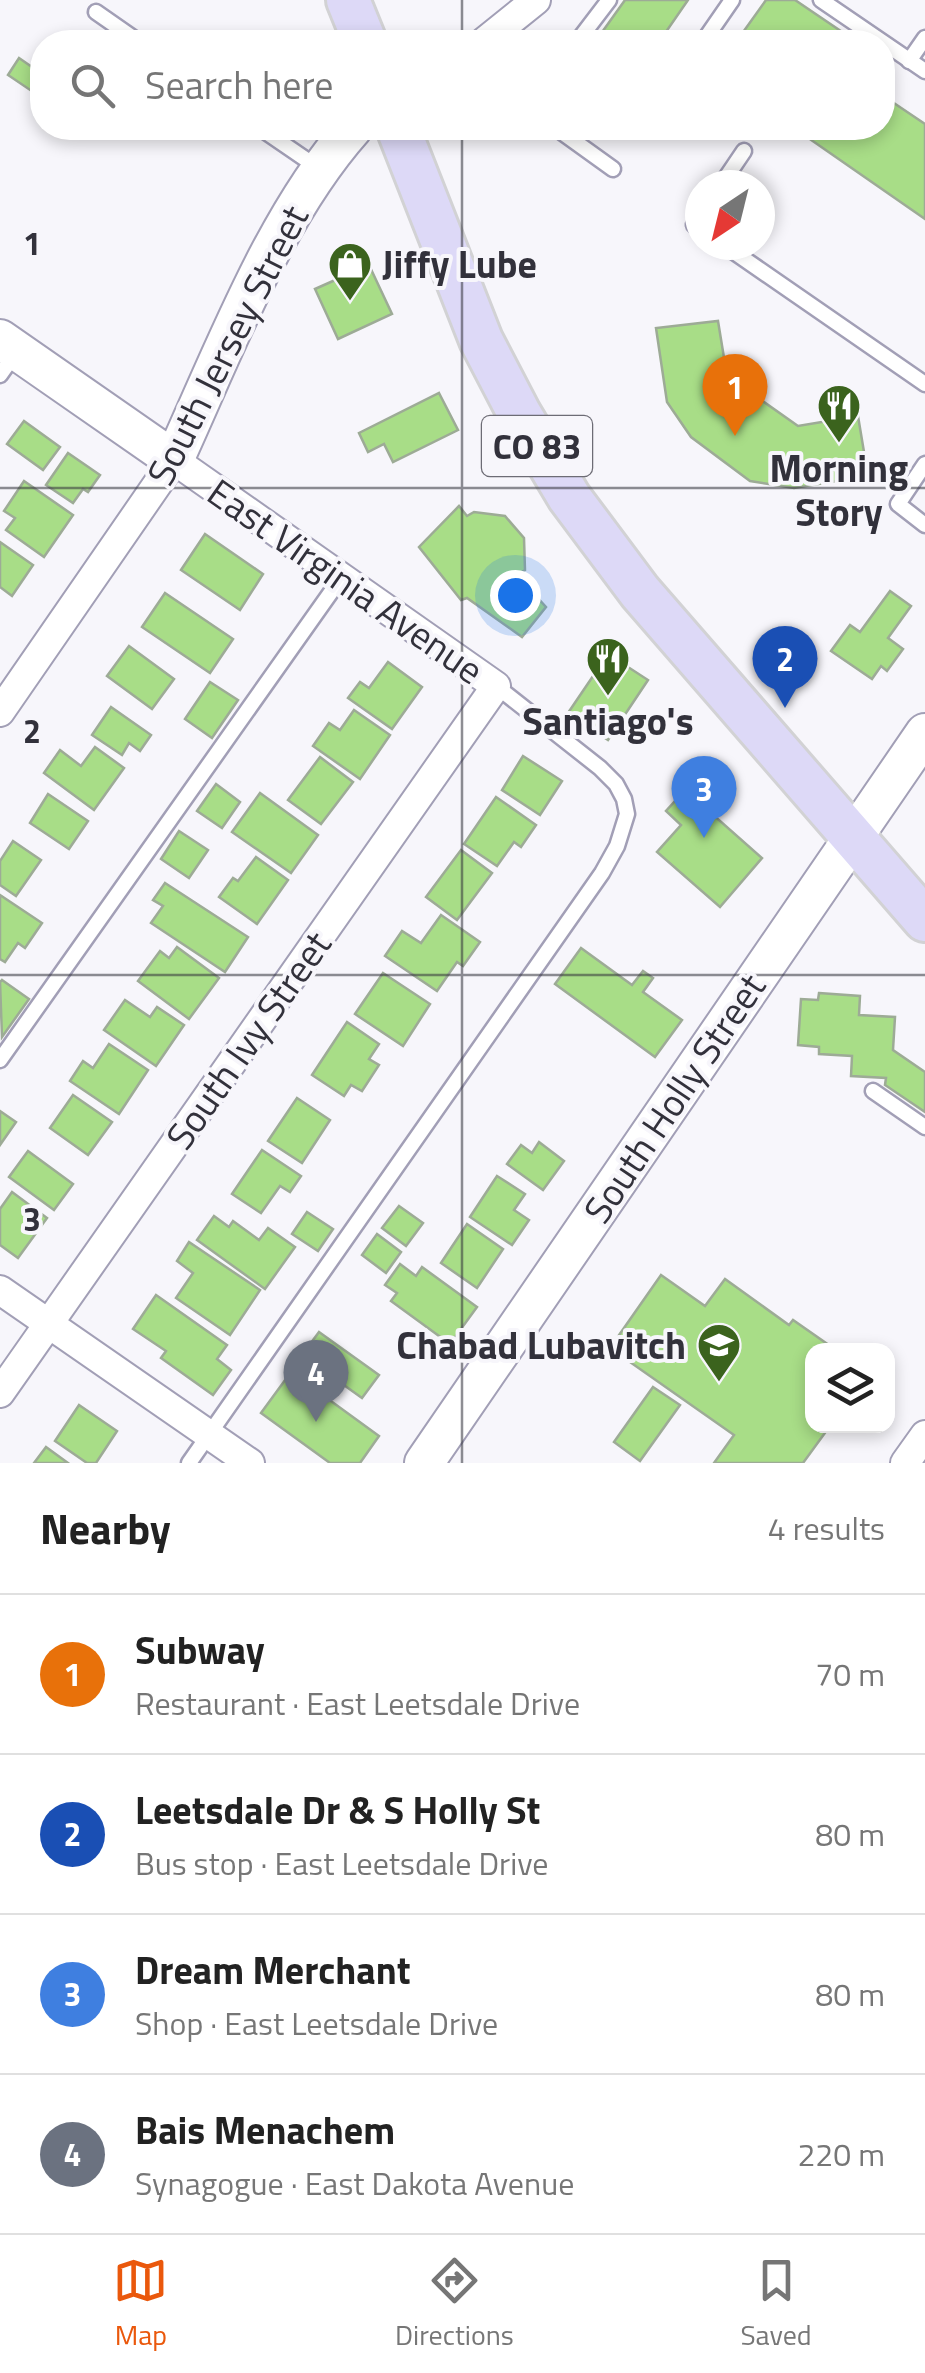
<!DOCTYPE html>
<meta charset="utf-8">
<style>
:root{--surface:#fff;--page:#f2f2f2;--text:#222;--muted:#767676;--line:#e0e0e0;--accent:#ea580c}
body{margin:0;font-family:"Titillium Web",sans-serif;background:var(--page);color:var(--text)}
.controls{position:absolute;right:30px;bottom:30px;display:grid;overflow:hidden;border-radius:20px;box-shadow:0 5px 15px #0003}
.controls button{width:90px;height:90px;display:grid;place-items:center;padding:0;border:0;border-bottom:2px solid var(--line);background:var(--surface);color:var(--text);font:50px sans-serif}
.compass{position:absolute;left:685px;top:170px;width:90px;height:90px;border-radius:50%;background:var(--surface);box-shadow:0 5px 15px #0003;rotate:215deg}
.you{position:absolute;left:515px;top:595px;width:35px;height:35px;margin:-25px;border:8px solid #fff;border-radius:50%;background:#1a73e8;box-shadow:0 0 0 15px #1a73e833}
.badge{display:grid;place-items:center;width:65px;height:65px;border-radius:50%;background:var(--accent);color:#fff;font-size:32px;font-weight:700}
.pin{position:absolute;translate:-50% -82px;filter:drop-shadow(0 2px 5px #0008)}
.pin::after{content:'';position:absolute;top:52px;width:35px;height:30px;background:inherit;clip-path:polygon(0 0,100% 0,50% 100%)}
.list{margin:0;padding:0;list-style:none}
h2{display:flex;justify-content:space-between;align-items:center;height:130px;margin:0;padding:0 40px;font-size:42px}
h2 small{font-size:32px;font-weight:400;color:var(--muted)}
.list li{display:grid;grid-template-columns:65px 1fr auto;gap:30px;align-items:center;box-sizing:border-box;height:160px;padding:0 40px;border-top:2px solid var(--line)}
.list b{display:block;font-size:38px;white-space:nowrap}
.list p{margin:0;font-size:32px;white-space:nowrap;color:var(--muted)}
.list em{font-size:32px;font-style:normal;color:var(--muted)}
.icon{flex:none;width:55px;height:55px;fill:none;stroke:currentColor;stroke-width:2;stroke-linecap:round;stroke-linejoin:round}
.map{position:relative;flex:none;width:925px;height:1463px;overflow:hidden}
.search{position:absolute;background:var(--surface);box-shadow:0 5px 15px #0003;left:30px;right:30px;top:30px;height:110px;display:flex;align-items:center;gap:25px;box-sizing:border-box;padding:0 35px;border-radius:40px;color:var(--muted);font-size:38px}
.sheet{height:770px;background:var(--surface)}
nav{display:flex;justify-content:space-around;align-items:center;box-sizing:border-box;height:140px;border-top:2px solid var(--line);background:var(--surface);font-size:28px;color:var(--muted)}
nav a{display:grid;justify-items:center;gap:5px}
nav .on{color:var(--accent)}
.map>svg:first-child{display:block}
.building{fill:#a8dd87;stroke:#9dab96;stroke-width:2.5}
.lines{fill:none;stroke-linecap:round;stroke-linejoin:round}
.lane-casing{stroke:#a29fb6;stroke-width:19}
.street-casing{stroke:#a29fb6;stroke-width:32}
.secondary-casing{stroke:#a29fb6;stroke-width:42}
.primary-casing{stroke:#d2d2d4;stroke-width:48}
.lane{stroke:#fff;stroke-width:14}
.street{stroke:#fff;stroke-width:28}
.secondary{stroke:#fff;stroke-width:38}
.primary{stroke:#ddd9f7;stroke-width:42}
.grid{fill:none;stroke:#32313b;stroke-width:2.5;stroke-opacity:0.55}
.labels{text-anchor:middle;dominant-baseline:central;stroke-width:8;stroke-linejoin:round;paint-order:stroke}
.shield{fill:#f7f6fb;stroke:#6d6c75;stroke-width:2.5}
.shield-label{font-size:35px;font-weight:bold;fill:#32313b}
.poi-label{font-size:38px;font-weight:bold;fill:#32313b;stroke:#f7f6fb}
.street-label{font-size:38px;fill:#32313b;stroke:#f7f6fb}
.grid-label{font-size:32px;text-anchor:middle;font-weight:bold;fill:#32313b;stroke:#f7f6fb;stroke-width:8;stroke-linejoin:round;paint-order:stroke}
</style>
<div class="map">
<svg width="925" height="1463" viewBox="0 0 925 1463">
<rect width="100%" height="100%" fill="#f7f6fb"/>
<g class="building">
<path d="M625,0H688L659,42H595Z"/>
<path d="M766,0H795L857,42H736Z"/>
<path d="M19,58L42,74V98L8,75Z"/>
<path d="M882,95L925,124V219L794,128H882Z"/>
<path d="M369,265L392,314L338,339L315,289Z"/>
<path d="M718,321L727,376L798,426L858,416L868,476L794,488L750,481L691,437L667,402L656,328Z"/>
<path d="M439,393L458,430L393,462L384,444L368,452L359,433Z"/>
<path d="M24,421L60,447L43,470L7,444Z"/>
<path d="M68,453L100,475L88,492L83,489L73,503L46,485Z"/>
<path d="M24,481L73,515L44,557L6,530L15,518L4,511Z"/>
<path d="M459,506L467,516L474,512L505,516L524,538L525,570L517,575L546,607L522,637L467,598L461,600L419,547Z"/>
<path d="M205,534L263,574L240,610L181,570Z"/>
<path d="M0,542L33,565L12,596L0,587Z"/>
<path d="M890,591L911,606L888,638L903,649L887,671L881,666L872,679L831,651L850,625L860,632Z"/>
<path d="M165,593L233,639L210,673L142,627Z"/>
<path d="M129,646L174,679L152,709L107,676Z"/>
<path d="M608,654L648,680L608,740L568,713Z"/>
<path d="M388,662L422,687L392,729L348,698L360,682L369,688Z"/>
<path d="M210,682L238,700L212,738L185,719Z"/>
<path d="M111,707L151,735L140,751L129,743L122,755L92,735Z"/>
<path d="M354,710L390,735L360,779L313,746L329,723L340,730Z"/>
<path d="M95,747L124,768L94,810L44,773L60,750L81,766Z"/>
<path d="M523,756L562,781L540,815L502,790Z"/>
<path d="M320,757L353,782L321,824L288,800Z"/>
<path d="M216,784L240,802L222,828L197,811Z"/>
<path d="M685,790L762,858L720,907L657,852L681,825L666,811Z"/>
<path d="M260,793L318,835L291,873L232,832Z"/>
<path d="M48,794L88,821L69,849L30,823Z"/>
<path d="M496,797L536,825L521,847L514,842L497,866L464,844Z"/>
<path d="M179,831L208,850L189,878L161,859Z"/>
<path d="M13,841L41,860L16,896L0,885V861Z"/>
<path d="M461,850L492,873L457,920L426,897Z"/>
<path d="M256,857L288,880L257,924L219,897L233,878L238,881Z"/>
<path d="M165,883L248,937L225,972L151,923L163,906L153,900Z"/>
<path d="M0,895L42,923L25,948L18,943L5,962L0,959Z"/>
<path d="M441,915L480,942L463,966L457,962L437,991L385,956L402,931L421,943Z"/>
<path d="M177,947L219,978L189,1019L138,981L160,951L169,958Z"/>
<path d="M581,948L632,985L643,971L653,978L643,992L682,1020L655,1057L555,984Z"/>
<path d="M383,973L430,1004L403,1046L355,1014Z"/>
<path d="M2,980L29,999L2,1037L0,982Z"/>
<path d="M819,993L860,996L859,1015L895,1017L893,1050L925,1072V1112L885,1085L886,1078L851,1076L852,1056L819,1054V1047L798,1045L801,999L818,1000Z"/>
<path d="M125,1000L150,1017L157,1007L184,1025L156,1066L104,1030Z"/>
<path d="M347,1022L379,1044L369,1059L379,1065L362,1091L351,1085L344,1096L312,1075Z"/>
<path d="M109,1044L148,1070L119,1114L70,1081L83,1061L93,1068Z"/>
<path d="M73,1095L112,1122L88,1155L50,1128Z"/>
<path d="M297,1098L330,1120L302,1163L268,1141Z"/>
<path d="M0,1111L16,1122L0,1145Z"/>
<path d="M539,1142L564,1161L543,1190L507,1164L521,1145L532,1153Z"/>
<path d="M262,1150L301,1176L290,1192L280,1186L261,1213L232,1194Z"/>
<path d="M28,1151L73,1184L54,1210L9,1177Z"/>
<path d="M497,1176L525,1194L514,1210L529,1220L512,1245L470,1217Z"/>
<path d="M12,1192L47,1218L18,1258L0,1245V1209Z"/>
<path d="M399,1206L423,1223L406,1246L382,1228Z"/>
<path d="M307,1212L333,1229L318,1251L292,1234Z"/>
<path d="M214,1216L229,1227L233,1221L259,1240L268,1228L295,1247L265,1289L197,1240Z"/>
<path d="M467,1224L503,1249L477,1288L441,1263Z"/>
<path d="M377,1234L401,1252L386,1273L362,1255Z"/>
<path d="M189,1242L260,1290L230,1335L176,1298L193,1273L177,1261Z"/>
<path d="M400,1264L416,1276L422,1267L477,1307L450,1344L391,1301L397,1293L385,1285Z"/>
<path d="M661,1275L705,1306L725,1279L789,1325L793,1320L836,1350H812V1426H830L803,1463H714L734,1435L610,1348Z"/>
<path d="M156,1295L227,1345L217,1359L231,1370L213,1395L161,1358L166,1351L133,1329Z"/>
<path d="M319,1332L379,1375L362,1398L302,1355Z"/>
<path d="M291,1372L379,1436L360,1463H330L261,1413Z"/>
<path d="M653,1387L680,1405L640,1461L614,1442Z"/>
<path d="M79,1405L117,1431L96,1463H87L55,1441Z"/>
<path d="M46,1447L68,1463H34Z"/>
</g>
<g class="lines">
<defs>
<g id="lane">
<path d="M821,0L925,71"/>
<path d="M96,12L139,42"/>
<path d="M577,42L609,0"/>
<path d="M703,42L732,0"/>
<path d="M909,61L925,38"/>
<path d="M260,128L317,167"/>
<path d="M556,128L613,169"/>
<path d="M721,185L744,151"/>
<path d="M700,217L694,225L700,229"/>
<path d="M724,245L925,384"/>
<path d="M0,375L17,351"/>
<path d="M925,464L898,504L925,525"/>
<path d="M0,1060L341,578"/>
<path d="M873,1091L925,1127"/>
<path d="M189,1463L602,873L617,846L627,814L624,799L616,784L600,768L496,686"/>
</g>
<g id="street">
<path d="M484,42L536,0"/>
<path d="M0,712L174,460L496,686L0,1393"/>
<path d="M0,1290L250,1463"/>
<path d="M905,1463L925,1435"/>
</g>
<g id="secondary">
<path d="M0,339L174,460C224,351 274,217 353,128"/>
<path d="M424,1463L925,733"/>
</g>
<g id="primary">
<path d="M348,0L365,42"/>
<path d="M398,128L481,340L519,413L569,497L640,592L925,920"/>
</g>
</defs>
<use href="#lane" class="lane-casing"/>
<use href="#street" class="street-casing"/>
<use href="#secondary" class="secondary-casing"/>
<use href="#primary" class="primary-casing"/>
<use href="#lane" class="lane"/>
<use href="#street" class="street"/>
<use href="#secondary" class="secondary"/>
<use href="#primary" class="primary"/>
</g>
<path class="grid" d="M462,0V42M462,128V1463M0,488H925M0,975H925"/>
<defs>
<symbol id="shop-pin" viewBox="-11 -11 22 30"><path d="M0 17L-7.5 6A9.5 9.5 0 1 1 7.5 6Z" fill="#3b631d" stroke="#f7f6fb"/><path d="M-5-2.5h2.3a2.7 3.5 0 0 1 5.4 0H5L5.5 6h-11ZM-1.5-2.5h3a1.5 2.3 0 0 0-3 0Z" fill="#fff"/></symbol>
<symbol id="restaurant-pin" viewBox="-11 -11 22 30"><path d="M0 17L-7.5 6A9.5 9.5 0 1 1 7.5 6Z" fill="#3b631d" stroke="#f7f6fb"/><path d="M-5-6h1v4h1v-4h1v4h1v-4h1v5L-1.5 .5V6h-2V.5L-5-1ZM5-6V6H3V1.5H1.5Q1.5-4 5-6Z" fill="#fff"/></symbol>
<symbol id="school-pin" viewBox="-11 -11 22 30"><path d="M0 17L-7.5 6A9.5 9.5 0 1 1 7.5 6Z" fill="#3b631d" stroke="#f7f6fb"/><path d="M0-5L7-2L0 1L-7-2ZM-4 1L0 2.5L4 1V4Q0 6-4 4Z" fill="#fff"/></symbol>
</defs>
<g fill-rule="evenodd">
<use href="#shop-pin" x="325" y="239" width="50" height="68"/>
<use href="#restaurant-pin" x="814" y="381" width="50" height="68"/>
<use href="#restaurant-pin" x="583" y="634" width="50" height="68"/>
<use href="#school-pin" x="694" y="1320" width="50" height="68"/>
</g>
<g class="labels">
<rect class="shield" x="482" y="416" width="110" height="60" rx="8"/>
<g class="shield-label">
<text x="537" y="446">CO 83</text>
</g>
<g class="poi-label">
<text x="382" y="264" text-anchor="start">Jiffy Lube</text>
<text x="839" y="468">Morning<tspan x="839" dy="44">Story</tspan></text>
<text x="608" y="721">Santiago's</text>
<text x="686" y="1345" text-anchor="end">Chabad Lubavitch</text>
</g>
<g class="street-label">
<text transform="translate(227 345) rotate(-63)">South Jersey Street</text>
<text transform="translate(346 581) rotate(35)">East Virginia Avenue</text>
<text transform="translate(248 1040) rotate(-55)">South Ivy Street</text>
<text transform="translate(674 1098) rotate(-56)">South Holly Street</text>
</g>
</g>
<g class="grid-label">
<text x="32" y="255">1</text>
<text x="32" y="743">2</text>
<text x="32" y="1231">3</text>
</g>
</svg>
<div class="controls">
<button><svg class="icon" aria-label="layers" viewBox="0 0 24 24"><path d="M12 4l9 5-9 5-9-5zM3 14l9 5 9-5"/></svg></button>
</div>
<svg class="compass" viewBox="-18 -18 36 36"><path d="M0-13l5 13h-10z" fill="#e53935"/><path d="M0 13l5-13h-10z" fill="#767676"/></svg>
<div class="you"></div>
<div class="pin badge" style="left:735px;top:436px;background:#e8710a">1</div>
<div class="pin badge" style="left:785px;top:708px;background:#1a4fb4">2</div>
<div class="pin badge" style="left:704px;top:838px;background:#3f7fe0">3</div>
<div class="pin badge" style="left:316px;top:1422px;background:#6b7280">4</div>
<div class="search"><svg class="icon" aria-label="search" viewBox="0 0 24 24"><circle cx="10" cy="10" r="6"/><path d="M15 15l6 6"/></svg>Search here</div>
</div>
<section class="sheet">
<h2>Nearby<small>4 results</small></h2>
<ul class="list">
<li><span class="badge" style="background:#e8710a">1</span><div><b>Subway</b><p>Restaurant · East Leetsdale Drive</p></div><em>70 m</em></li>
<li><span class="badge" style="background:#1a4fb4">2</span><div><b>Leetsdale Dr &amp; S Holly St</b><p>Bus stop · East Leetsdale Drive</p></div><em>80 m</em></li>
<li><span class="badge" style="background:#3f7fe0">3</span><div><b>Dream Merchant</b><p>Shop · East Leetsdale Drive</p></div><em>80 m</em></li>
<li><span class="badge" style="background:#6b7280">4</span><div><b>Bais Menachem</b><p>Synagogue · East Dakota Avenue</p></div><em>220 m</em></li>
</ul>
</section>
<nav>
<a class="on"><svg class="icon" aria-label="map" viewBox="0 0 24 24"><path d="M3 6l6-2 6 2 6-2v14l-6 2-6-2-6 2zM9 4v14M15 6v14"/></svg>Map</a>
<a><svg class="icon" aria-label="directions" viewBox="0 0 24 24"><path d="M12 3l9 9-9 9-9-9zM9 14v-3h6M13 9l2 2-2 2"/></svg>Directions</a>
<a><svg class="icon" aria-label="saved" viewBox="0 0 24 24"><path d="M7 4h10v16l-5-4-5 4z"/></svg>Saved</a>
</nav>
